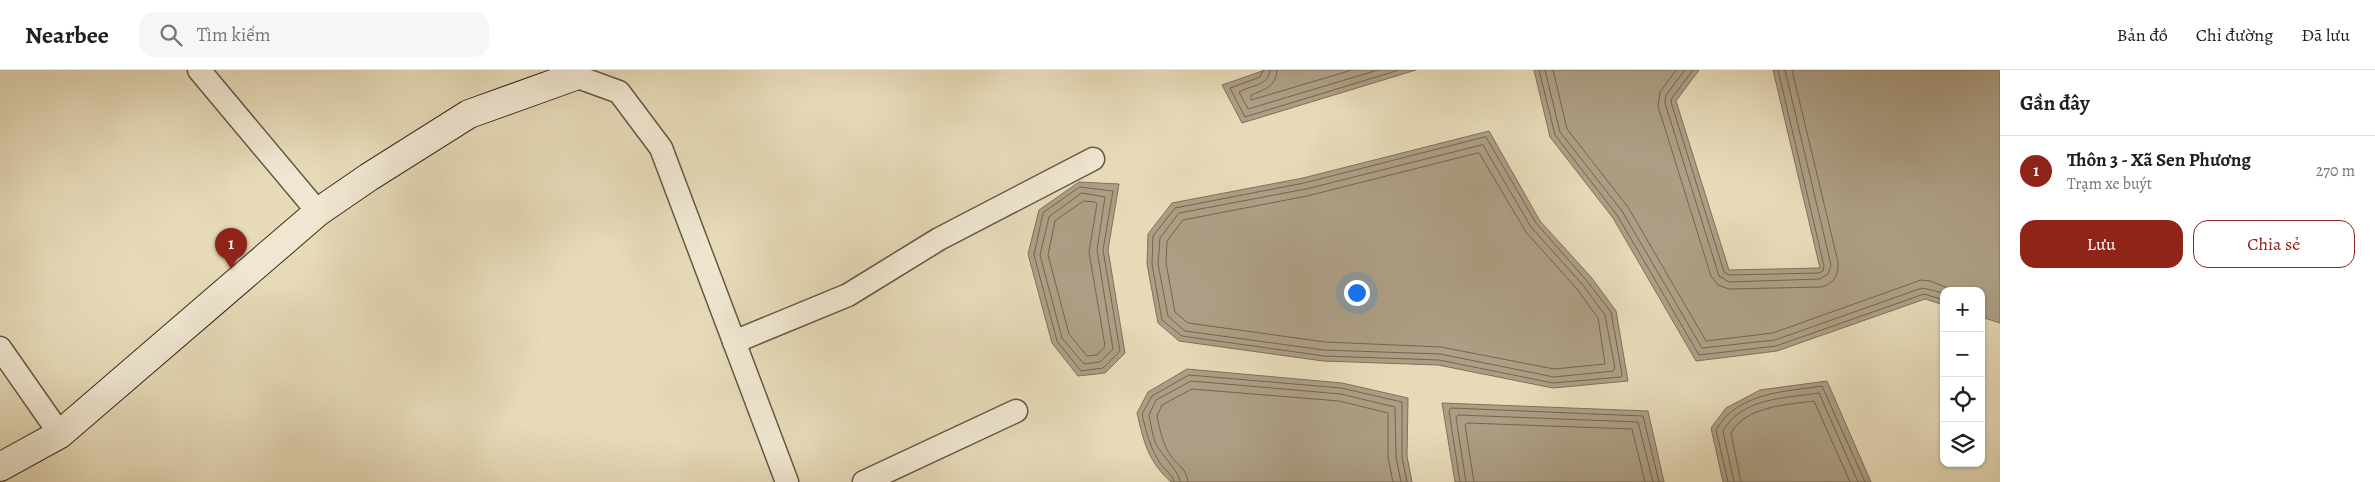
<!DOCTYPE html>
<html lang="vi">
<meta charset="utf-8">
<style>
:root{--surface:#fff;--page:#f6f6f6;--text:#202124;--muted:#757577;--line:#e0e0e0;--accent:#8f2418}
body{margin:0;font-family:Alegreya,serif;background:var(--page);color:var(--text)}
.controls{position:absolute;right:15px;bottom:15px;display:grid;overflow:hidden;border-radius:10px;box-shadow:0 1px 4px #0004}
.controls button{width:45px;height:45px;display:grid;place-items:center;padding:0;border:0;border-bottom:1px solid var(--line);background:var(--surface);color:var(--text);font:25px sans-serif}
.you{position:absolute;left:1356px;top:222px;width:18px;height:18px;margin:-12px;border:4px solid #fff;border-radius:50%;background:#1a73e8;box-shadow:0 0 0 8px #1a73e833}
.badge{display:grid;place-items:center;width:32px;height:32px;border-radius:50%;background:var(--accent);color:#fff;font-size:16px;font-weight:700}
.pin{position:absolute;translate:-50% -41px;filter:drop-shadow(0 1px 2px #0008)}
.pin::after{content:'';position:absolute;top:26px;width:18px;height:15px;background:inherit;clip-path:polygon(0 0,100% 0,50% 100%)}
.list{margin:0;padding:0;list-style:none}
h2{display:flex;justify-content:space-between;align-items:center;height:65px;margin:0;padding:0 20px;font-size:21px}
h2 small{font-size:16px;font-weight:400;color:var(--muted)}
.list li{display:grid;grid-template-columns:32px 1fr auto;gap:15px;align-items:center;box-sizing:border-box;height:70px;padding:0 20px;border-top:1px solid var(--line)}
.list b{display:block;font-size:19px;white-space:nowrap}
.list p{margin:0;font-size:16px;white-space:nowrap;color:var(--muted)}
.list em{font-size:16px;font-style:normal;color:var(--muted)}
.actions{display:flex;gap:10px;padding:15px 20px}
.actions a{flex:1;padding:11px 0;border:1px solid var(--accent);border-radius:15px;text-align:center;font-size:18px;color:var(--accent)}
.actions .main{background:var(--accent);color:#fff}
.icon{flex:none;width:28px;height:28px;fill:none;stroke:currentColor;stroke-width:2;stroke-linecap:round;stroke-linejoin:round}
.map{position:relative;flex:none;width:2000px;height:412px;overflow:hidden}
header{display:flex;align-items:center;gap:30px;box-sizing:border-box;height:70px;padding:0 25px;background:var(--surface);border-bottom:1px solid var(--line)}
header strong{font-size:24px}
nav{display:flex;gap:28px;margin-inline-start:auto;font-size:18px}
.search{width:350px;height:45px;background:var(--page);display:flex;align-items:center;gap:12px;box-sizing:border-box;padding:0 18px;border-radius:15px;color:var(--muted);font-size:19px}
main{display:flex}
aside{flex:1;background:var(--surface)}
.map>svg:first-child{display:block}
.water{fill:#ac9e84;stroke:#7f705b}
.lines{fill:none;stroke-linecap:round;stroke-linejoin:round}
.shore{stroke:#746451;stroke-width:1}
.street-casing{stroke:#665744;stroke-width:25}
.secondary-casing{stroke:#3c2b1e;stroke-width:30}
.street{stroke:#efe7d1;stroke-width:22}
.secondary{stroke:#efe7d1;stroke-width:28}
</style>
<header>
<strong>Nearbee</strong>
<div class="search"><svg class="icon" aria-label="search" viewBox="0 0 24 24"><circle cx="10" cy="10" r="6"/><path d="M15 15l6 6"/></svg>Tìm kiếm</div>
<nav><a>Bản đồ</a><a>Chỉ đường</a><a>Đã lưu</a></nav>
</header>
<main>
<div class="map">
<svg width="2000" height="412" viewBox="0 0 2000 412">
<rect width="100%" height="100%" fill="#e6dab8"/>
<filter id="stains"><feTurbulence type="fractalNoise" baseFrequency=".004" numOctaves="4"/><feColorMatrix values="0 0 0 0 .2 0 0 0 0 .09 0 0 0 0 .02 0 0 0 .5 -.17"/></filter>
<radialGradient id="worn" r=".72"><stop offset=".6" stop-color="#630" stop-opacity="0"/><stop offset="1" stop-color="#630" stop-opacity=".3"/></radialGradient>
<g class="water">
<path d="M1265,0H1416L1242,53L1222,15Z"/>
<path d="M1534,0H1699L1676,31L1729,200L1820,198L1773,0H2000V253L1981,247V221H1944V235L1925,229L1777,281L1696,291L1613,148L1550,67Z"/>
<path d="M1489,61L1540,151L1591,207L1616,241L1628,311L1553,318L1438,295L1323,291L1179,271L1158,253L1147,194L1148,164L1172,133L1303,108Z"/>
<path d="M1079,112L1119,114L1108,180L1125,283L1105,303L1078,306L1052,273L1028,184L1039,140Z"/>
<path d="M1187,299L1342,313L1408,328L1407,386L1412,412H1171C1148,391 1144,373 1137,343L1148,322Z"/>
<path d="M1827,311L1871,412H1723L1711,358L1726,338L1760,320Z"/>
<path d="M1442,333L1648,341L1664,412H1455Z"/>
</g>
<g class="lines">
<g class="shore">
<path d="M1263,0L1260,7L1230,18L1245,47L1399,0"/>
<path d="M1270,0C1269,16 1251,15 1239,22L1248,39L1378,0"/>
<path d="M1277,0C1276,17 1264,20 1251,25V30L1352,0"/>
<path d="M1539,0L1555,65L1617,145L1699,285L1776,276L1924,224L1944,230"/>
<path d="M1545,0L1560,62L1622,141L1702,278L1775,270L1922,218L1944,223"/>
<path d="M1553,0L1567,59L1628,137L1706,271L1773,263L1921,210L1930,211L1956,221"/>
<path d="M1676,0L1660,22L1658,36L1711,206L1718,215L1729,219L1822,217C1834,213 1839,205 1838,192L1792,0"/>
<path d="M1685,0L1666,25L1665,33L1719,206L1729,212L1820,209L1828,204L1831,195L1785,0"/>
<path d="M1693,0L1672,28L1671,32L1724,202L1729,205L1819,203L1823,201L1824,196L1778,0"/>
<path d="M1486,67L1536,153L1587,211L1611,242L1622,304L1621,307L1553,313L1439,290L1324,286L1182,266L1162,250L1152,194L1153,166L1175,138L1304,113Z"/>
<path d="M1483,75L1531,157L1582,214L1605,245L1615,298L1613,301L1554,307L1440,284L1324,280L1185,261L1168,246L1158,194L1160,168L1179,143L1306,119Z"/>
<path d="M1479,83L1526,162L1577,219L1598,248L1605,294L1554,299L1441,277L1325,272L1188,253L1175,242L1166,193L1167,171L1183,150L1307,126Z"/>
<path d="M1080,117L1113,121L1103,180L1120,281L1103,298L1081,301L1057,271L1034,185L1043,143Z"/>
<path d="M1082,123L1105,127L1097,180L1113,279L1100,292L1084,294L1062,268L1040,185L1049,147Z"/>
<path d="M1084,131L1095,132L1097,134L1089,182L1105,276L1097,285L1087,286L1069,264L1048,185L1055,151Z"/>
<path d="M1174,412C1173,404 1164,400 1160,393C1150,378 1146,361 1142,344L1152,326L1189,305L1341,318L1402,332V387L1407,412"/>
<path d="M1180,412C1180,402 1161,385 1155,372C1152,364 1151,354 1149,345L1156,330L1191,311L1341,324L1395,337L1396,387L1401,412"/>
<path d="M1188,412C1187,399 1178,396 1171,386C1163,375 1160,360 1157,346L1162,335L1192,319L1339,331L1388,343V387L1393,412"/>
<path d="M1460,412L1449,341L1451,338L1643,346L1659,412"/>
<path d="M1466,412L1456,348L1458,345L1638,352L1653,412"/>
<path d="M1474,412L1465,355L1467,353L1632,359L1645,412"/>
<path d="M1728,412L1716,360C1738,322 1784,322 1822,316L1865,412"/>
<path d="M1734,412L1723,361C1741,328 1785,328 1819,323L1858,412"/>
<path d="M1741,412L1731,363C1746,336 1786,335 1814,331L1850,412"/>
</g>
<defs>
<g id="street">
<path d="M199,0L318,142"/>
<path d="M575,6L619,22L661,78L787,412"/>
<path d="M734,272L848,225L939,169L1093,89"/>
<path d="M0,278L60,364"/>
<path d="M864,412L1016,341"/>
</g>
<path id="secondary" d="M0,397L60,364L318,142L369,107L469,44L575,6V0"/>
</defs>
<use href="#street" class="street-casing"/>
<use href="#secondary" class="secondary-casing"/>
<use href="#street" class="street"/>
<use href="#secondary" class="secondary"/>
</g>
<rect width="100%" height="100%" filter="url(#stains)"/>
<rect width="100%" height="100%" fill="url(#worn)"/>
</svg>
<div class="controls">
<button>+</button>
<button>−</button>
<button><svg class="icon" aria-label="locate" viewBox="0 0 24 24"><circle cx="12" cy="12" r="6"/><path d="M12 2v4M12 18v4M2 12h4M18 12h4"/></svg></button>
<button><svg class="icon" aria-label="layers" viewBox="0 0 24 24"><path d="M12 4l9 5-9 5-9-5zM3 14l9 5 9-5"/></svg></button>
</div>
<div class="you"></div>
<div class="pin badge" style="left:231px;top:199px">1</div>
</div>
<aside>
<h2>Gần đây<small></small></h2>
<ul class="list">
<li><span class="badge">1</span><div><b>Thôn 3 - Xã Sen Phương</b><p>Trạm xe buýt</p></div><em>270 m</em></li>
</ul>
<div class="actions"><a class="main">Lưu</a><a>Chia sẻ</a></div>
</aside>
</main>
